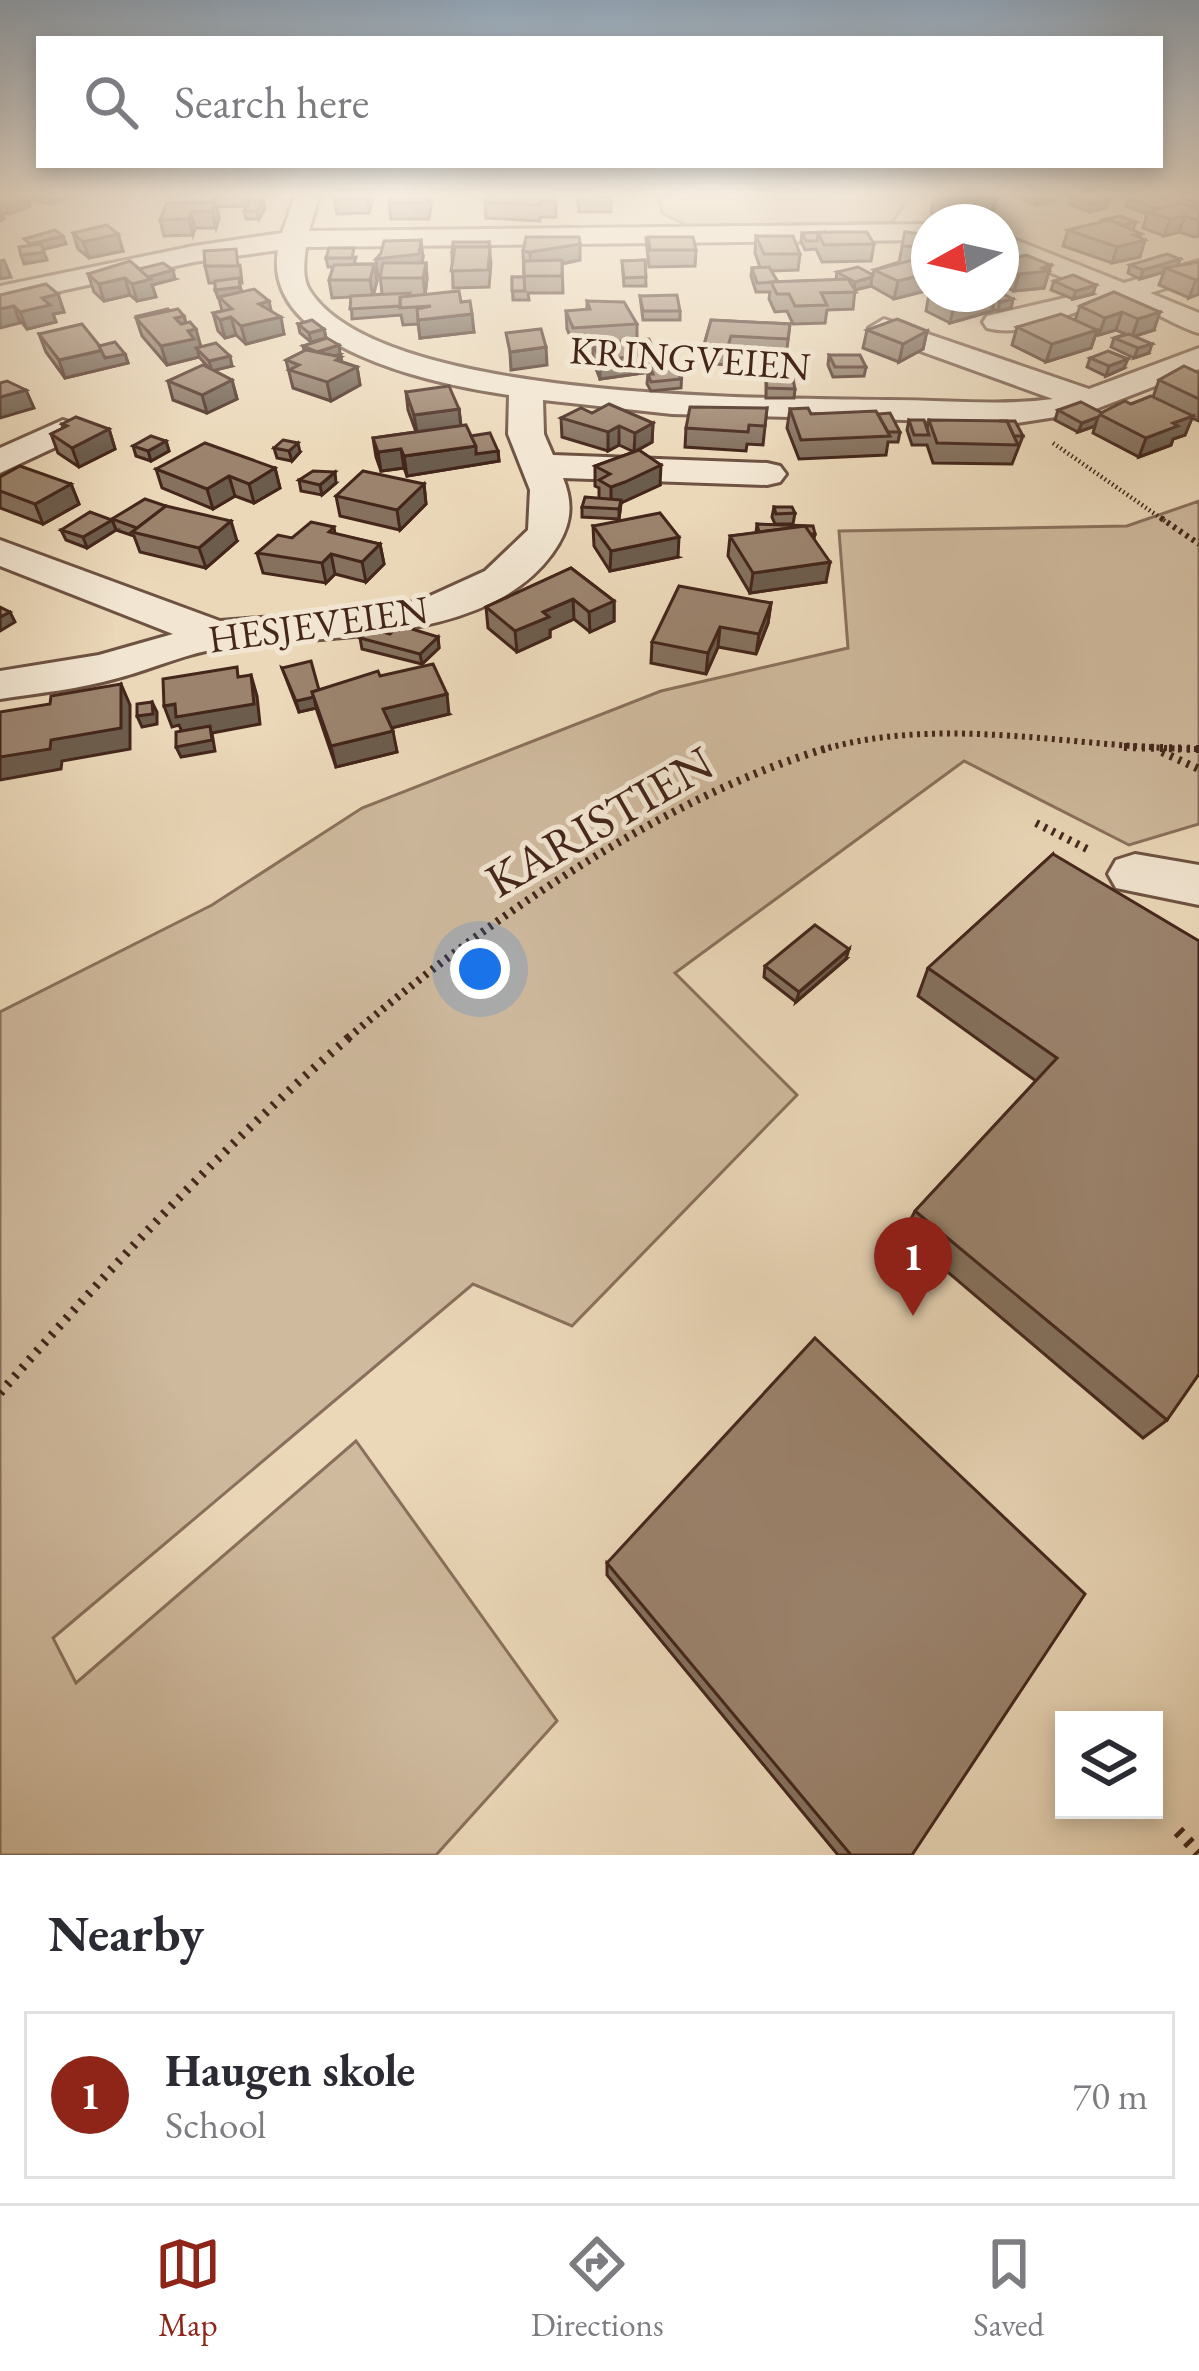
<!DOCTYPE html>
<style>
:root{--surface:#fff;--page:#f2f2f3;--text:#2b2b33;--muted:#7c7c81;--line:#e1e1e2;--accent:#8f2418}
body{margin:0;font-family:"EB Garamond",serif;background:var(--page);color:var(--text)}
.controls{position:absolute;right:36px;bottom:36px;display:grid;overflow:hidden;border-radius:0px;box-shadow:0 6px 18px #0003}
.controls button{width:108px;height:108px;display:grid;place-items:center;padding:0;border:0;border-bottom:3px solid var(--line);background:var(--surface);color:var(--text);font:60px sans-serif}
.compass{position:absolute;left:911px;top:204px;width:108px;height:108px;border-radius:50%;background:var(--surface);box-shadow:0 6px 18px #0003;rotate:262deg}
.you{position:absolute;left:480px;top:969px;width:42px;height:42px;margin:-30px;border:9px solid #fff;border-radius:50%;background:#1a73e8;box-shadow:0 0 0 18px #1a73e833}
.badge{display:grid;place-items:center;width:78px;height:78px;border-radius:50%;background:var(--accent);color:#fff;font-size:39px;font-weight:700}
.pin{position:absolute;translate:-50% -99px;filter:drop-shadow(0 3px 6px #0008)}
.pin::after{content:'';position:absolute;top:63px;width:42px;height:36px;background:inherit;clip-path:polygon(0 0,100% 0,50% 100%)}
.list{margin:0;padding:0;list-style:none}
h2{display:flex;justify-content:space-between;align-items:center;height:156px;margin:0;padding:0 48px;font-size:51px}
h2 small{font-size:39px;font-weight:400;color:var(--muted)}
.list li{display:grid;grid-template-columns:78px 1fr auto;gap:36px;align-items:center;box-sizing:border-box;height:168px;margin:0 24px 24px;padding:0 24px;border:3px solid var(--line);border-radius:0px}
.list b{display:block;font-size:45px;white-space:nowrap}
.list p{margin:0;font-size:39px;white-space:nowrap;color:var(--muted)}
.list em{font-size:39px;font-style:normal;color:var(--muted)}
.icon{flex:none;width:66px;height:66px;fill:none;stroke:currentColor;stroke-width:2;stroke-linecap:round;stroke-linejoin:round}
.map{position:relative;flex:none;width:1199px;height:1855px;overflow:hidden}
.search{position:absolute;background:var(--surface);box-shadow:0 6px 18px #0003;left:36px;right:36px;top:36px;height:132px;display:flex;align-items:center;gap:30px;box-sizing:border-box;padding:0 42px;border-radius:0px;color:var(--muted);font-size:45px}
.sheet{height:348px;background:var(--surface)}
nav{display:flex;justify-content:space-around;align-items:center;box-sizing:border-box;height:168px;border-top:3px solid var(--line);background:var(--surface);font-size:33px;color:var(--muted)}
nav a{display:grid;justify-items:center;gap:6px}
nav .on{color:var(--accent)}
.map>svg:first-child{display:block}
.green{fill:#cfba9e;stroke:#8a705c;stroke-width:3}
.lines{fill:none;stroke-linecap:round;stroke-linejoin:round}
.minor-casing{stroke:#6e5242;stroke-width:6}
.path-far4{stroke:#44261b;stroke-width:4.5;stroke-dasharray:1.5 3;stroke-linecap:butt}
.path-far3{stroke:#44261b;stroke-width:6;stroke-dasharray:3 4.5;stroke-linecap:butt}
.path-far2{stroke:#44261b;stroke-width:8;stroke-dasharray:3 6;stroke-linecap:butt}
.path-far1{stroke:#44261b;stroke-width:9;stroke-dasharray:3 8;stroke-linecap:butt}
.path{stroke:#44261b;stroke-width:12;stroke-dasharray:4.5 9;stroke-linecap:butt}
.minor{fill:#f2e6d2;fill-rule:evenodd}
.wall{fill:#85715e;stroke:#44261b;stroke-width:3}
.shaded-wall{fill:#6c5c4c;stroke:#44261b;stroke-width:3}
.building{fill:#9b836d;stroke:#44261b;stroke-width:3}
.labels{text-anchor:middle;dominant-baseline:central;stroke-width:10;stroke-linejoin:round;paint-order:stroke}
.far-street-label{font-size:39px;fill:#44261b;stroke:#f2e6d2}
.street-label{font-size:48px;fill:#44261b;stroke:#f2e6d2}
</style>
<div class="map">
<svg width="1199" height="1855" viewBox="0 0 1199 1855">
<rect width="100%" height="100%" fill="#ebd8b9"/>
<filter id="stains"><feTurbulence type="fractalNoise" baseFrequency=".00167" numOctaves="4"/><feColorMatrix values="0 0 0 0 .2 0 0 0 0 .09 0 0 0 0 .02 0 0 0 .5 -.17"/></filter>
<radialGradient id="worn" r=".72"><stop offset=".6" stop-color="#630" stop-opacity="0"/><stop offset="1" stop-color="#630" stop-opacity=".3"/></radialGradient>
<g class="green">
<path d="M657,193H912L892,222L688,226L662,213Z"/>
<path d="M1199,501V824L1129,845L964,761L675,973L797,1095L572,1326L473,1284L53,1638L76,1683L356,1441L557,1721L436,1855H0V1012L212,905L362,808L661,691L848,648L839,531L1127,526Z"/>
</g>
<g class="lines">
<defs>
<g id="minor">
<path d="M296,193H320L309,231L929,224V240L306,247C304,261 302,279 310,291C381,401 766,398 889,400C944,400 998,406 1053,399L873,334L869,328L884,319L1089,389L1199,348V369L1088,412L1017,423L672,414L543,400L544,434L553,455L767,463L780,466L786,474L780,482L767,485L563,478C575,507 570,529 552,554C486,645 323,634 224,648C188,652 153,669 118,678C80,689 39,693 0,699V671L99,655L173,634L0,566V540L220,621L378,609L419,601L485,571L528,530L530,490L508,434L509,395C438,385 261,349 278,250L194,262L0,304V286L194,246L282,233Z"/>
<path d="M1001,234L1124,283L1199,261V278L1150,293L1199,313V333C1175,327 1143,302 1118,303C1075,304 1032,340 987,328L983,322L987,316L1095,291L1001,252Z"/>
<path d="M63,420L75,424L81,431L75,438L0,473V448Z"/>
<path d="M1135,854L1199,865V905L1116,888L1108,874L1116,860Z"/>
</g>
</defs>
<use href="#minor" class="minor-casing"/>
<path class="path-far4" d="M1053,443L1165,521"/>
<g class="path-far3">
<path d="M1161,518L1199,544"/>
<path d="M821,750C944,714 1073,748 1199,749"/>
</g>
<g class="path-far2">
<path d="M1124,747L1199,749"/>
<path d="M1162,752L1199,769"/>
<path d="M1036,823L1091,851"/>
<path d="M348,1038C482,924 662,796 831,747"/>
</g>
<path class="path-far1" d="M0,1393C111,1267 224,1144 352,1035"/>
<path class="path" d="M1178,1831L1199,1853"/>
<use href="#minor" class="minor"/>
</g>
<g class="wall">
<path d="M21,193H80L51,204L28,200L30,206L9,214L2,213L4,219L0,221V196L23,197Z"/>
<path d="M212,193H250L251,196L246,206L217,207L219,218L216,228H195L193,235L164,236L160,220L214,202Z"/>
<path d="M336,193H374L369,213L337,214L334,198Z"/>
<path d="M430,193L431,207L429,219H391L389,203Z"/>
<path d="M555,193L556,217H540V221L486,218L485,202Z"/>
<path d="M577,193H611V212H579Z"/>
<path d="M917,193H967V195L997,199L990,222H952L936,220L937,214L931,213L934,197L916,195Z"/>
<path d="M1007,193H1058L1056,200L1037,205Z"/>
<path d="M1143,193H1175L1199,202V236L1194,237L1179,232L1164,236L1143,228L1147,214L1126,206L1128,198Z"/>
<path d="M1071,196L1110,200L1107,208L1090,212L1069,204Z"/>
<path d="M263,200L265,208L259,219H246L244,211Z"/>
<path d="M1101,220L1136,222L1133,230L1141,234L1140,257L1112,263L1063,246L1068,230L1100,223Z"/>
<path d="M905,232L929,235V264H921L929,267V290L894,299L871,286L855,290L853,309L827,310L825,323L793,324L787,311L775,312L769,299L770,292H756L751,276L752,268L760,267L755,253L756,236L800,254L798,270L771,271L778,282L836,280L837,272L873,275L874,270L899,262Z"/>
<path d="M73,233L118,234L123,251L89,258L78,249Z"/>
<path d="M802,233L874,244L871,261L822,262L816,249L805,250L801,241Z"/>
<path d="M646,238L696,250L695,266L649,267Z"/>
<path d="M489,242L491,264L489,287L453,288L452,252Z"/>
<path d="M523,251L580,260L562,264L563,293H528L529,300H513L512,277H524Z"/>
<path d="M356,257L354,264H374L377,281L373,295L382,294L380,275L378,276L423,257L422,263H426L427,279L425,295L461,302L474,332L420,338L418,324L403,325L401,315L352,319L351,297L332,298L329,280L333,267H328L326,258Z"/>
<path d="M1180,259L1177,266L1199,262V294L1189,298L1159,285L1164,272L1140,279L1128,273L1130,265Z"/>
<path d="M645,260L646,286H624L622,261Z"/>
<path d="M1001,262L1051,265L1044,288L1014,291L1001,285Z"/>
<path d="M240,265L242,283H239L242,292L271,311L284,334L246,344L236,335L225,338L218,331L213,313L222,311L215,283H209L205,266Z"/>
<path d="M139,269L175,279L152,285L156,297L137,301L130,295L104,301L94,292L88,274Z"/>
<path d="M1054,281L1093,294L1073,299L1051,290Z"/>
<path d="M1114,292L1154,330L1135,336L1149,353L1134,358L1111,347L1114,338L1126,334L1116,330L1099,335L1096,334L1091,348L1046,362L1012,345L1017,327L1075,320L1080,306Z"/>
<path d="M58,294L64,312L53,314L56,322L27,329L0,295Z"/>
<path d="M929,294L1013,299L1011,308L998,311L992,309V311L950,323L926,311Z"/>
<path d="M640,296L680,311V320H643Z"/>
<path d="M587,301L637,324V340L655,367L682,372L681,388L651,391L647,384L648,374L650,372L600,379L593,361V345L574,346L567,329L566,311L587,310Z"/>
<path d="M184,316L186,323L201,346L232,366L213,370L232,380L237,399L207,413L173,400L168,381L209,368L199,357L167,365L142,336L136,318Z"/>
<path d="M711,320L790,324L786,357L729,354L727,365L702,363L704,345Z"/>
<path d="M298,324L324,329L326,338L311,342L300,333Z"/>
<path d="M867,330L927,331L923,349L899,362L863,348Z"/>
<path d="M39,334L125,354L128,363L65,378L46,352Z"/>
<path d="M303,346L340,354L336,356L341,357L342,362L357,367L360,385L331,401L293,388L286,360L304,351Z"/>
<path d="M829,355L866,367L864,376L833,377L828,365Z"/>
<path d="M1090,358L1124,368L1106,376L1087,367Z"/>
<path d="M1199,373V421L1192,418L1185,435L1173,439L1171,445L1139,457L1093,433L1095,426L1078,432L1055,420L1058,410L1102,413L1153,397L1159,380Z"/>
<path d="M766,379L795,389L794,398H766Z"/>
<path d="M406,392L459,409L461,426L471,436L498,451L499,461L407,476L404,468L381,471L376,457L373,438L416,432L408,410Z"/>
<path d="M767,408L763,445L747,444L746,451L685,447L686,428Z"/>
<path d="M790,409L811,414H878L900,432L898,442H888L886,455L799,459L787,428Z"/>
<path d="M592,413L653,423L652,442L636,451L660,485L621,503L619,519L582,517V507L599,498V488L595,486V466L634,452L619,445L608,451L562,437L561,418Z"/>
<path d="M909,420L927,429L929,420L1023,436L1012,464L933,463L927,445H912L907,430Z"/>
<path d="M62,424L109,429L115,449L79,467L58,453L51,434L63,428Z"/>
<path d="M166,441L169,451L151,461L136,456L133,446Z"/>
<path d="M274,448L300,452L292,461L277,458Z"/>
<path d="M275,468L280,488L254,503L235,496L213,509L162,488L156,469Z"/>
<path d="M0,477L71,484L79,504L43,524L0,508Z"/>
<path d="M299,480L336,483L322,495L301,491Z"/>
<path d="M424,484L426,504L400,530L340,516L336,496Z"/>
<path d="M166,506L237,541L206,568L140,552L134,536L116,530L112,519Z"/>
<path d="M774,507L795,513L793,524H775L772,517Z"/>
<path d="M757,524L815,534L814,539L826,582L750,593L728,556L730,536L756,533Z"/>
<path d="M593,526L678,557L610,571L594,546Z"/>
<path d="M334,527L335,534L380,544L384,564L366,582L335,574L326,583L263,573L257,553L292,538Z"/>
<path d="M61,530H116L87,548L66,540Z"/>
<path d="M571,568L614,601V621L590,632L574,619L550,630V637L517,652L488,628L486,607Z"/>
<path d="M771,603L768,623L756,654L718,647L706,674L651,663L652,642Z"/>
<path d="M390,634L438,637L439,648L422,664L362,649L360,638Z"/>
<path d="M282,668L319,690L380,676L449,714L391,728L397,752L336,767L316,708L299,712Z"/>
<path d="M1053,854L1167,1420L1143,1438L903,1234L915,1211L1036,1081L918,996L928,968Z"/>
<path d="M846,959L796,1002L764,977L765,966Z"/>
<path d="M607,1563L912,1855H838L607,1575Z"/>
</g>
<g class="shaded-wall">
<path d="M47,193H80L51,204Z"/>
<path d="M243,193H250L251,196L246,206Z"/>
<path d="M368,193H374V195L369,213L367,198Z"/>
<path d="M1040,193H1058L1056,200L1037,205Z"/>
<path d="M27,198L30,206L9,214L6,206Z"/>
<path d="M263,200L265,208L259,219L257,211Z"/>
<path d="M1110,200L1107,208L1090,212L1092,204Z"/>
<path d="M215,202L219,218L216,228L212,211Z"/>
<path d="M191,212L195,228L193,235L189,219Z"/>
<path d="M1185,216L1179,232L1164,236L1170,219Z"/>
<path d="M118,234L123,251L89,258L83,242Z"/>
<path d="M1141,234L1138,242L1145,240L1140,257L1112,263L1117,247L1134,235Z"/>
<path d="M63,236L66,244L33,252L30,244Z"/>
<path d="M421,240L423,257L421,271L378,276L376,259Z"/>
<path d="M580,244V260L531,269L530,252Z"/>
<path d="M44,252L47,260L24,264L21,255Z"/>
<path d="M1180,259L1177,268H1165L1164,272L1140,279L1143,270Z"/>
<path d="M4,260L11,277L0,279V261Z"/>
<path d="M426,263L427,279L425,295L423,278Z"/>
<path d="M374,264L377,281L373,297L370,280Z"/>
<path d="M1051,265L1044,288L1014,291L1019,274Z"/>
<path d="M173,270L175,279L152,285L156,297L137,301L132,284L147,277Z"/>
<path d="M929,273V290L894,299L898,281Z"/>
<path d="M872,277L871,286L854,290L855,282Z"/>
<path d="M125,278L130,295L104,301L99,284Z"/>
<path d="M1199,279V294L1189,298L1196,280Z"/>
<path d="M1096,285L1093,294L1073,299L1076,291Z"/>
<path d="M240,287L242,296L218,298L215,290Z"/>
<path d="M58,294L64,312L53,314L56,322L27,329L20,312L42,298Z"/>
<path d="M996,294L992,311L950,323L954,306Z"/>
<path d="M1013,299L1011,308L998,311L1000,302Z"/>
<path d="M269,301L273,319L281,317L284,334L246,344L241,326L259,304Z"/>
<path d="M14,306L20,323L0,328V309Z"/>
<path d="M1122,312L1116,330L1099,335L1105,318Z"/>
<path d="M1160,312L1154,330L1132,337L1138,319Z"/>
<path d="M472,314L474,332L420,338L418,320Z"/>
<path d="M184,316L188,331L196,329L201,347L197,348L199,357L167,365L161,346L175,318Z"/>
<path d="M231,317L236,335L225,338L220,320Z"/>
<path d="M324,329L326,338L311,342L309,333Z"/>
<path d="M1097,330L1091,348L1046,362L1052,344Z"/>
<path d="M927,331L923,349L899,362L903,344Z"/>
<path d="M1152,344L1149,353L1134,358L1138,348Z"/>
<path d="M339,345L340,354L317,362L315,353Z"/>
<path d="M546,347L547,365L511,370L510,352Z"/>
<path d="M103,350L125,354L128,363L65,378L59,360Z"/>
<path d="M655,353V371L650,367V372L600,379V361Z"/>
<path d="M230,356L232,366L212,371L209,361Z"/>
<path d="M341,357L344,373L357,367L360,385L331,401L327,382L336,360Z"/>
<path d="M1128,359L1124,368L1106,376L1109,366Z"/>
<path d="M232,380L237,399L207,413L202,395Z"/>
<path d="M26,390L34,408L0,418V397Z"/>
<path d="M459,409L461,428L417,433L414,415Z"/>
<path d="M1193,416L1185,435L1173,439L1171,445L1139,457L1146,438L1173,423Z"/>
<path d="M1098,417L1095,426L1078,432L1082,423Z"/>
<path d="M653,423L652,442L634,452L635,433Z"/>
<path d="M619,426V445L608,451V432Z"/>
<path d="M109,429L115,449L79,467L72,448Z"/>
<path d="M166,441L169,451L151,461L148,451Z"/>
<path d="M298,443L300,452L292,461L289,451Z"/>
<path d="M476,446L498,451L499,461L407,476L404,456Z"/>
<path d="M401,449L404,468L381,471L378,452Z"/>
<path d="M661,465L660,485L621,503L619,519V509L611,506V487Z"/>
<path d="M275,468L280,488L254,503L249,484Z"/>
<path d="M335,472L336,483L322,495L320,485Z"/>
<path d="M229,476L235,496L213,509L207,489Z"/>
<path d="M71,484L79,504L43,524L35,504Z"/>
<path d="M424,484L426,504L400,530L397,510Z"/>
<path d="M112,520L116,530L87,548L83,537Z"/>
<path d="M231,521L237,541L206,568L199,548Z"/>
<path d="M679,537L678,557L610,571L611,551Z"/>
<path d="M380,544L384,564L366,582L362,562Z"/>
<path d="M331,554L335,574L326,583L322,563Z"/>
<path d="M830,562L826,582L750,593L753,573Z"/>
<path d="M573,599L574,619L550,630V637L517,652L515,631L543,612Z"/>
<path d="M614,601V621L590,632L589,612Z"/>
<path d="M771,603L768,623L756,654L759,634Z"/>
<path d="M10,612L15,622L0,631V617Z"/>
<path d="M720,627L718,647L706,674L708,653Z"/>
<path d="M438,637L439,648L422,664L420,654Z"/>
<path d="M251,675L257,696L260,724L212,733L215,751L181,757L176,747L184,737L179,725L172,727L164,706L175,704Z"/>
<path d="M121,684L130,705V749L62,761L61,769L0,780V757L51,740Z"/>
<path d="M447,694L449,714L387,729L383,709Z"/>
<path d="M314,697L316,708L299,712L296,701Z"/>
<path d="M152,702L157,712V724L142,727L137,716Z"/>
<path d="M393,731L397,752L336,767L331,746Z"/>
<path d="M849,949L846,959L796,1002L799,992Z"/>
</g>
<g class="building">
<path d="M7,193L27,198L6,206L0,205V196Z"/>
<path d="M336,193H368L367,198H334Z"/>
<path d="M392,193H429L427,203H389Z"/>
<path d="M486,193H555V201H540V205L485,202Z"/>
<rect x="578" y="193" width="33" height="3"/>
<path d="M937,193H966V195L997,199L991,211L939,204L943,198L934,197Z"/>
<path d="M1085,193H1091L1110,200L1092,204L1071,196Z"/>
<path d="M1148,193H1175L1199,203L1188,206L1181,203L1158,209L1128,198L1144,194L1166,199Z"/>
<path d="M250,200H263L257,211H244Z"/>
<path d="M215,202L212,211L191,212L189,219L160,220L167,203Z"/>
<path d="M1181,203L1199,210V221L1185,216L1170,219L1148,212Z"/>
<path d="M1120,216L1136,222L1122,225L1110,220H1101Z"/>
<path d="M1110,220L1141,234L1134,235L1145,240L1117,247L1068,230Z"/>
<path d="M107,225L118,234L83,242L73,233Z"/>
<path d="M55,230L63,236L30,244L24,239Z"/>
<path d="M827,232L818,233L817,241H806L802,233Z"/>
<path d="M833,232H867L874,244L824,245L818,233Z"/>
<path d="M905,232L929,235V247L902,246Z"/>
<path d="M756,236H793L800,254H764Z"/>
<path d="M526,237H579L580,244L530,252L523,251Z"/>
<path d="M648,237H693L696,250H650Z"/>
<path d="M421,240L419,254L376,259L381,253L384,241Z"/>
<path d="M453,242H489V247H455L454,252H452Z"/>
<path d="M41,244L44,252L21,255L19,247Z"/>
<path d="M455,247H490L488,270L451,271Z"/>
<path d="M329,248H354L352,258H326Z"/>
<path d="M236,249L238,266H205L204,251Z"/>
<path d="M1167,254L1180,259L1143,270L1130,265Z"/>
<path d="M1026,255L1051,265L1042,268L1048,271L1019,274L1001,266V262Z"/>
<path d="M562,260V276H524V261Z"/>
<path d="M645,260L646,277L624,278L622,261Z"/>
<path d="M913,260L929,267V273L898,281L874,270Z"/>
<path d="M130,261L151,279L132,284L125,278L99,284L88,274Z"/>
<path d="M1199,262V279L1196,280L1165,268Z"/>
<path d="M163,263L173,270L148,277L139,269Z"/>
<path d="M383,263H426L423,278H380Z"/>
<path d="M374,264L370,280H329L334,265Z"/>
<path d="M769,267L778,282L757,283L752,268Z"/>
<path d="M858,267L873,275L872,277L855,282L837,272Z"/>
<path d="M1073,275L1096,285L1076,291L1054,281Z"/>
<path d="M512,277H524L525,291H512Z"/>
<path d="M239,278L240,287L215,290V281Z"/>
<path d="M848,279L856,292L821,293L827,305L795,306L789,294H777L771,282Z"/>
<path d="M46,284L58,294L42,298L50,305L20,312L14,306L0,309V295Z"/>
<path d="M254,289L269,301L259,304L281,317L241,326L231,317L220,320L213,313L232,309L219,297Z"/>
<path d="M459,291L461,302L470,301L472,314L418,320L417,309L431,306L400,308V297Z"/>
<path d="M1114,292L1160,312L1138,319L1122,312L1105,318L1080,306Z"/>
<path d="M410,293V296L400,297V306L350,309L351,296Z"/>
<path d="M1001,293L1013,299L1000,302L994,300L996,294Z"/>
<path d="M930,294H995L954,306Z"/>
<path d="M677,295L680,311H643L640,296Z"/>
<path d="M587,301L624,302L637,324L573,328L566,311L590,309Z"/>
<path d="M168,309L170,311L140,317L138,316Z"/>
<path d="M178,309L184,316L175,318L181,324L190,322L196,329L188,331L194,339L161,346L136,318Z"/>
<path d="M1061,314L1097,330L1052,344L1017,327Z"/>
<path d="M897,319L927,331L903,344L867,330Z"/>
<path d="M312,320L324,329L309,333L298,324Z"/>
<path d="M711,320L790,324L788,339L731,336L728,346L704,345Z"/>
<path d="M82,324L103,350L59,360L39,334Z"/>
<path d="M541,329L546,347L510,352L506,333Z"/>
<path d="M1129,334L1152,344L1138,348L1114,338Z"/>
<path d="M327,338L339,345L317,352L303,346Z"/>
<path d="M649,339L655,353L600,361L593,343Z"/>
<path d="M115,342L125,354L105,358L99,346Z"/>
<path d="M216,343L230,356L209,361L196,348Z"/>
<path d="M306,350L341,357L336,360L357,367L327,382L289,370L299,365L286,360Z"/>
<path d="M1108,351L1128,359L1109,366L1090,358Z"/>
<path d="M829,355H860L866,367H835Z"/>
<path d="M203,365L232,380L202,395L168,381Z"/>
<path d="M678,365L682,372H678L681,379L651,382L648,374H653L650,367Z"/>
<path d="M1184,366L1199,373V399L1159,380Z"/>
<path d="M766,379H793L795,389L767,388Z"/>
<path d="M7,381L26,390L0,397V383Z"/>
<path d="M449,386L459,409L414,415L406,392Z"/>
<path d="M1151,396L1193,416L1173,423L1178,426L1146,438L1099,414L1125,401L1131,404Z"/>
<path d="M1081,402L1102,413L1098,417L1082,423L1058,410Z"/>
<path d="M609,404L653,423L635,433L619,426L608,432L561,418L581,408L592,413Z"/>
<path d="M690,407L767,408L765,426L749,425L748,432L686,428Z"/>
<path d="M808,408L811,414L876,411L890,436L801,440L790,409Z"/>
<path d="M890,413L900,432H888L878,414Z"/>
<path d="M76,417L109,429L72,448L51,434L67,426L62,424Z"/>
<path d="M909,420H924L929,435H914Z"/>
<path d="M929,420L1007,421L1018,445L937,443Z"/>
<path d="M999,421H1015L1023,436H1014L1007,421Z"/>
<path d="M466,425L476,446L404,456L401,449L378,452L373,438Z"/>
<path d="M490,433L498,451L476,454V446L471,436Z"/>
<path d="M151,436L166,441L148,451L133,446Z"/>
<path d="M283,440L298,443L289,451L274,448Z"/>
<path d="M205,443L275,468L249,484L229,476L207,489L156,469Z"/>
<path d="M639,450L661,465L625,482L611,487L599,480L610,474L595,466Z"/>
<path d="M20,466L71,484L35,504L0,491V477Z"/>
<path d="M313,471L335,472L320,485L299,480Z"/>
<path d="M363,471L424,484L397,510L336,496Z"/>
<path d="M585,497L621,500L619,509L582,507Z"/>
<path d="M145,499L166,506L137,528L112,519Z"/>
<path d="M166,506L231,521L199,548L132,532Z"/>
<path d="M774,507H792L795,513L776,514Z"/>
<path d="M90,512L112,520L83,537L61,530Z"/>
<path d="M660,513L679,537L611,551L593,526Z"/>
<path d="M311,522L334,527L329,532L380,544L362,562L331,554L322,563L257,553L278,535L292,538Z"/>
<path d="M757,524L813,526L815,534H810L805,526L759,532Z"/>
<path d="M805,526L830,562L753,573L730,536Z"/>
<path d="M571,568L614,601L589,612L573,599L543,612L549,617L515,631L486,607Z"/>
<path d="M679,586L771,603L759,634L720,627L708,653L652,642Z"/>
<path d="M0,607L10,612L0,617Z"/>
<path d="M399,625L438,637L420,654L360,638L371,628L390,634Z"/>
<path d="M311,661L319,690L312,692L314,697L296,701L282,668Z"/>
<path d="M433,664L447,694L383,709L393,731L331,746L312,692L378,671L380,676Z"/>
<path d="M237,667L238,677L251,675L254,704L176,717L175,704L164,706L163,679Z"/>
<path d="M121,684V728L51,740L50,749L0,757V712L50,704L51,696Z"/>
<path d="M152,702L153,714L137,716V704Z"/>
<path d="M210,726L212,740L176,747V732Z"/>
<path d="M1053,854L1199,941V1374L1167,1420L915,1211L1057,1058L928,968Z"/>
<path d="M815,925L849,949L799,992L765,966Z"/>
<path d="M815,1338L1085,1594L912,1855H851L607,1563Z"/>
</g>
<linearGradient id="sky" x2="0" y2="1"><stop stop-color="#92aac0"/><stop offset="0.43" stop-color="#f6ede0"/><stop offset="1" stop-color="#f6ede0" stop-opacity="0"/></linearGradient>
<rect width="1199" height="453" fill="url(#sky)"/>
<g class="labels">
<g class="far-street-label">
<text transform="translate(690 358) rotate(4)">KRINGVEIEN</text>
<text transform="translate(318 624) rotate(-8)">HESJEVEIEN</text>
</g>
<g class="street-label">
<text transform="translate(599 821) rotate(-30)">KARISTIEN</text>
</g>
</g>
<rect width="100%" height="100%" filter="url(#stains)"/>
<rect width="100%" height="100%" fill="url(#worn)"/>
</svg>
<div class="controls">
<button><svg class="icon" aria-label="layers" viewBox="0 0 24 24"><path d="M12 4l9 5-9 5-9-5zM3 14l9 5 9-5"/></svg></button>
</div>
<svg class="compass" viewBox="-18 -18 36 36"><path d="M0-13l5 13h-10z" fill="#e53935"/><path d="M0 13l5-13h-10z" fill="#7c7c81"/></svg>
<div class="you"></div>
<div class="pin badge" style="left:913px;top:1316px">1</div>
<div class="search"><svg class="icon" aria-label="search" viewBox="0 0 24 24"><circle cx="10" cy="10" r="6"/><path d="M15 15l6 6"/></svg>Search here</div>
</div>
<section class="sheet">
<h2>Nearby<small></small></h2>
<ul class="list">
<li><span class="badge">1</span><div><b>Haugen skole</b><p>School</p></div><em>70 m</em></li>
</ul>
</section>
<nav>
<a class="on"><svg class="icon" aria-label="map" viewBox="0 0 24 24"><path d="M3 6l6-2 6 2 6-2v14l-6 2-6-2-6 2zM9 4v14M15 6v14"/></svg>Map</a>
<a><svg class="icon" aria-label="directions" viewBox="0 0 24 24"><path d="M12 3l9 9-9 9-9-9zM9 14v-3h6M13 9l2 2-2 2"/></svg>Directions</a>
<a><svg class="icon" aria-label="saved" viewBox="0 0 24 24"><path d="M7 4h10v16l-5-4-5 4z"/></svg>Saved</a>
</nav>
